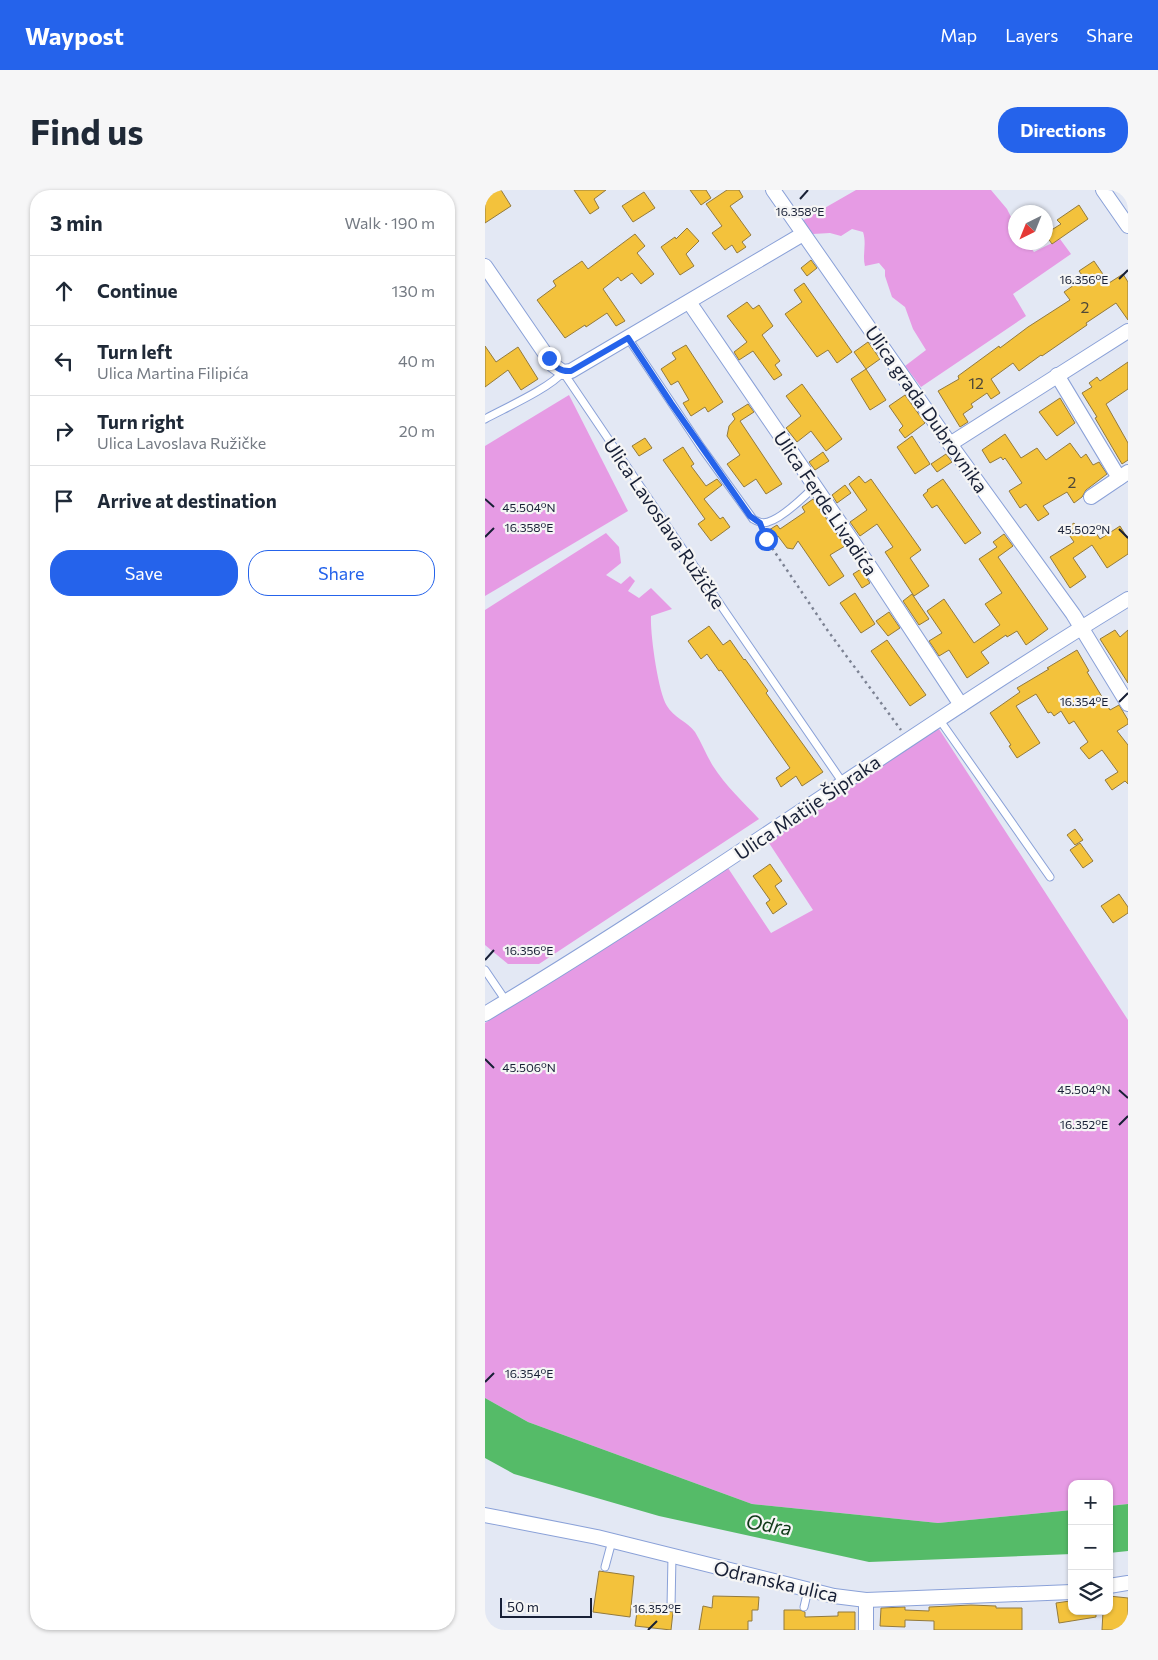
<!DOCTYPE html>
<meta charset="utf-8">
<style>
:root{--surface:#fff;--page:#f6f6f7;--text:#1f2937;--muted:#747a83;--line:#e0e1e3;--accent:#2563eb}
body{margin:0;font-family:Commissioner,sans-serif;background:var(--page);color:var(--text)}
.controls{position:absolute;right:15px;bottom:15px;display:grid;overflow:hidden;border-radius:10px;box-shadow:0 1px 4px #0004}
.controls button{width:45px;height:45px;display:grid;place-items:center;padding:0;border:0;border-bottom:1px solid var(--line);background:var(--surface);color:var(--text);font:25px sans-serif}
.compass{position:absolute;left:523px;top:15px;width:45px;height:45px;border-radius:50%;background:var(--surface);box-shadow:0 1px 4px #0004;rotate:223deg}
.scale{position:absolute;left:15px;bottom:12px;width:92px;box-sizing:border-box;padding-left:5px;border:2px solid #182036;border-top:0;font-size:14px;line-height:18px;white-space:nowrap;color:#182036;-webkit-text-stroke:4px #f5f5f5;paint-order:stroke}
.stop{position:absolute;width:15px;height:15px;margin:-11px;border:4px solid #2563eb;border-radius:50%;background:#fff}
.stop.end{background:#2563eb;border-color:#fff;box-shadow:0 1px 5px #0008}
.list{margin:0;padding:0;list-style:none}
h2{display:flex;justify-content:space-between;align-items:center;height:65px;margin:0;padding:0 20px;font-size:21px}
h2 small{font-size:16px;font-weight:400;color:var(--muted)}
.list li{display:grid;grid-template-columns:32px 1fr auto;gap:15px;align-items:center;box-sizing:border-box;height:70px;padding:0 20px;border-top:1px solid var(--line)}
.list b{display:block;font-size:19px;white-space:nowrap}
.list p{margin:0;font-size:16px;white-space:nowrap;color:var(--muted)}
.list em{font-size:16px;font-style:normal;color:var(--muted)}
.actions{display:flex;gap:10px;padding:15px 20px}
.actions a{flex:1;padding:11px 0;border:1px solid var(--accent);border-radius:20px;text-align:center;font-size:18px;color:var(--accent)}
.actions .main{background:var(--accent);color:#fff}
.icon{flex:none;width:28px;height:28px;fill:none;stroke:currentColor;stroke-width:2;stroke-linecap:round;stroke-linejoin:round}
.map{position:relative;flex:none;width:643px;height:1440px;overflow:hidden;border-radius:20px}
header{display:flex;align-items:center;gap:30px;box-sizing:border-box;height:70px;padding:0 25px;background:var(--accent);color:#fff}
header strong{font-size:24px}
nav{display:flex;gap:28px;margin-inline-start:auto;font-size:18px}
.intro{display:flex;align-items:center;justify-content:space-between;box-sizing:border-box;height:120px;padding:0 30px}
h1{margin:0;font-size:35px}
.button{padding:12px 22px;border-radius:20px;background:var(--accent);color:#fff;font-size:18px;font-weight:700}
main{display:flex;gap:30px;padding:0 30px}
aside{flex:1;background:var(--surface);border-radius:20px;box-shadow:0 1px 4px #0004}
.map>svg:first-child{display:block}
.green{fill:#e69be4}
.water{fill:#55bb68}
.building{fill:#f3c23c;stroke:#937a3d}
.lines{fill:none;stroke-linecap:round;stroke-linejoin:round}
.lane-casing{stroke:#8aa1d8;stroke-width:9}
.street-casing{stroke:#8aa1d8;stroke-width:16}
.path{stroke:#7c8293;stroke-width:2.5;stroke-dasharray:2.5 4;stroke-linecap:butt}
.lane{stroke:#fff;stroke-width:7}
.street{stroke:#fff;stroke-width:14}
.route{stroke:#2563eb;stroke-width:6}
.ticks{fill:none;stroke:#182036;stroke-width:2}
.labels{text-anchor:middle;dominant-baseline:central;stroke-width:4.5;stroke-linejoin:round;paint-order:stroke}
.number-label{font-size:16px;fill:#4f4838}
.street-label{font-size:19px;fill:#182036;stroke:#f5f5f5}
.water-label{font-size:20px;font-style:italic;fill:#123b1a;stroke:#f5f5f5}
.ticks-label{font-size:12px;text-anchor:middle;fill:#182036;stroke:#f5f5f5;stroke-width:4.5;stroke-linejoin:round;paint-order:stroke}
</style>
<header>
<strong>Waypost</strong>
<nav><a>Map</a><a>Layers</a><a>Share</a></nav>
</header>
<div class="intro"><h1>Find us</h1><a class="button">Directions</a></div>
<main>
<aside>
<h2>3 min<small>Walk · 190 m</small></h2>
<ul class="list">
<li><svg class="icon" aria-label="ahead" viewBox="0 0 24 24"><path d="M12 20V5M6 11l6-6 6 6"/></svg><div><b>Continue</b></div><em>130 m</em></li>
<li><svg class="icon" aria-label="left" viewBox="0 0 24 24"><path d="M17 20v-9H6M10 6l-5 5 5 5"/></svg><div><b>Turn left</b><p>Ulica Martina Filipića</p></div><em>40 m</em></li>
<li><svg class="icon" aria-label="right" viewBox="0 0 24 24"><path d="M7 20v-9h11M14 6l5 5-5 5"/></svg><div><b>Turn right</b><p>Ulica Lavoslava Ružičke</p></div><em>20 m</em></li>
<li><svg class="icon" aria-label="arrive" viewBox="0 0 24 24"><path d="M6 21V4h12l-3 4 3 4H6"/></svg><div><b>Arrive at destination</b></div></li>
</ul>
<div class="actions"><a class="main">Save</a><a>Share</a></div>
</aside>
<div class="map">
<svg width="643" height="1440" viewBox="0 0 643 1440">
<rect width="100%" height="100%" fill="#e3e8f4"/>
<g class="green">
<path d="M371,0H506L522,19L530,35V52L542,53L549,62L575,49L586,64L528,104L541,126L436,197L420,176L441,160L428,139L420,117L407,107L400,86V80L394,73L380,76C377,65 382,54 378,42L367,39L356,46L345,43L328,44L317,31Z"/>
<path d="M84,205L143,321L0,406V256Z"/>
<path d="M121,343L134,357L136,373L121,385L136,394L145,386L150,391L143,401L154,408L166,398L187,419L166,426C165,443 173,502 182,516C188,527 203,532 210,542C217,553 221,565 228,576C240,595 258,612 274,629L54,774H23L0,755V420Z"/>
<path d="M454,539L643,830V1314L624,1316V1294H587V1320L453,1333L267,1314L43,1232L0,1208V833L241,675L286,743L328,720L282,650L384,579Z"/>
</g>
<g class="water">
<path d="M0,1208L43,1232L267,1314L453,1333L587,1320V1364L384,1372L174,1326L29,1284L0,1268Z"/>
<path d="M643,1314V1361L624,1363V1316Z"/>
</g>
<g class="building">
<path d="M0,0H16L26,16L0,33Z"/>
<path d="M89,0H121L109,9L114,18L105,24Z"/>
<path d="M205,0H221L226,8L216,15Z"/>
<path d="M242,0H254L258,7L245,16L266,45L257,52L261,57L252,63L247,55L240,60L227,43L237,36L221,14Z"/>
<path d="M159,2L170,18L148,32L137,16Z"/>
<path d="M594,15L603,29L567,54L560,44L576,34L572,30Z"/>
<path d="M202,38L214,51L201,64L209,76L195,85L176,57L190,47L191,49Z"/>
<path d="M150,44L160,56L152,63L169,84L156,94L147,83L136,91L133,87L118,99L140,131L131,136L122,123L101,137L100,135L80,148L52,110L71,96L68,91L97,71L103,79Z"/>
<path d="M326,70L332,78L322,86L316,78Z"/>
<path d="M609,71L624,93L638,84L643,92V130L631,113L601,133L602,135L557,166L556,165L534,181L528,173L506,189L515,203L506,209L502,203L486,214L488,217L478,224L483,232L475,237L453,201L474,189L473,186L514,156L515,158L543,137L585,110L579,102L599,88L594,81Z"/>
<path d="M319,93L367,162L352,173L343,160L332,167L300,124L317,112L309,100Z"/>
<path d="M262,112L268,119L274,115L288,136L277,145L295,171L290,175L297,185L289,190L268,161L254,170L249,162L262,152L242,126Z"/>
<path d="M383,152L395,169L381,179L369,162Z"/>
<path d="M201,155L238,212L223,222L220,217L206,226L198,213L204,210L193,191L186,195L176,179L191,169L187,163Z"/>
<path d="M0,156L11,172L33,157L53,189L36,200L23,180L0,197Z"/>
<path d="M643,172V199L621,214L643,253V270L637,274L610,228L612,227L597,203L607,197L604,193L612,187L615,191Z"/>
<path d="M381,179L401,210L385,220L366,189Z"/>
<path d="M317,194L357,249L341,261L326,241L312,252L301,238L316,226L301,206Z"/>
<path d="M420,205L440,233L420,248L414,240L418,236L404,216Z"/>
<path d="M575,208L590,233L572,246L554,222Z"/>
<path d="M263,214L269,222L255,231L297,294L281,304L271,289L259,297L242,274L255,265L242,246L244,236L250,229L247,224Z"/>
<path d="M520,244L536,268L552,258L561,270L585,253L596,268L601,264L608,275L614,272L622,284L601,300L597,307L589,313L582,302L558,316L564,324L553,331L541,314L535,318L524,301L537,293L520,268L518,270L516,267L505,273L497,260Z"/>
<path d="M427,246L445,274L430,284L412,257Z"/>
<path d="M160,248L167,258L154,266L147,256Z"/>
<path d="M198,257L209,274L206,276L221,296L232,289L237,295L219,309L235,329L238,327L245,337L226,351L213,334L220,329L178,270Z"/>
<path d="M338,262L344,271L330,280L324,272Z"/>
<path d="M461,264L467,272L452,282L446,274Z"/>
<path d="M374,286L380,293L386,289L436,360L425,368L444,396L429,406L400,362L408,357L392,334L375,346L365,332L382,320L364,294Z"/>
<path d="M458,289L496,343L480,354L452,315L447,318L438,305L443,301L442,300Z"/>
<path d="M360,295L366,303L352,313L347,305Z"/>
<path d="M328,309L360,356L345,365L359,386L344,396L313,351L308,359L302,358L293,346L289,348L284,340L292,335L295,339L320,322L317,317Z"/>
<path d="M589,333L597,344L607,337L615,349L635,336L643,349V364L622,378L607,355L588,368L601,387L585,398L565,367L589,352L580,339Z"/>
<path d="M519,344L528,356L513,367L563,439L541,455L532,441L522,447L521,445L496,462L504,473L482,488L464,460L454,466L444,451L457,443L442,421L459,409L489,453L515,435L500,414L517,403L494,369L512,357L508,352Z"/>
<path d="M376,379L385,393L377,398L368,384Z"/>
<path d="M370,403L390,434L376,443L355,413Z"/>
<path d="M427,404L444,429L434,435L418,411Z"/>
<path d="M404,422L415,438L403,446L391,431Z"/>
<path d="M224,436L238,455L245,450L259,470L260,469L283,501L281,503L338,582L317,596L311,586L296,597L291,588L305,578L236,480L234,481L222,464L216,469L203,451Z"/>
<path d="M630,440L635,447L643,440V493L615,449Z"/>
<path d="M402,450L441,505L425,516L386,461Z"/>
<path d="M592,460L604,481L602,482L625,520L634,515L643,530V534L632,541L643,555V594L640,591L627,600L620,590L633,582L617,560L604,569L595,558L603,552L589,531L584,534L576,521L569,526L566,522L563,523L551,504L531,516L555,553L532,568L524,556L526,555L505,523L535,502L532,498L564,479L562,478Z"/>
<path d="M590,639L598,650L590,655L582,645Z"/>
<path d="M595,653L608,671L598,678L585,660Z"/>
<path d="M285,674L297,691L290,696L302,714L288,724L281,713L285,710L268,686Z"/>
<path d="M634,704L643,717V723L628,733L616,716Z"/>
<path d="M114,1381L149,1386L145,1427L108,1422Z"/>
<path d="M228,1406L274,1407L273,1420H267V1431H263V1440H214L218,1416L227,1418Z"/>
<path d="M624,1406L643,1408V1437H639L638,1440H617L618,1421H624Z"/>
<path d="M585,1411L587,1421H611V1427L574,1433L571,1413Z"/>
<path d="M165,1413L177,1414L176,1420L188,1422L186,1440L150,1436L152,1422L164,1423Z"/>
<path d="M486,1415L511,1416V1418H537V1440H449V1431L420,1430V1437L395,1436L396,1418L420,1417V1420L444,1421V1417Z"/>
<path d="M299,1420H315L320,1422V1427L353,1426V1422H370V1440H299Z"/>
</g>
<g class="lines">
<defs>
<g id="lane">
<path d="M143,148L216,257L268,329C273,332 278,334 283,332C297,328 320,306 330,296"/>
<path d="M0,229C20,218 65,198 78,182L239,420L358,593"/>
<path d="M454,529L565,687"/>
<path d="M0,780L21,811"/>
<path d="M120,1377L127,1351"/>
<path d="M186,1417L187,1366"/>
<path d="M319,1417L323,1400"/>
</g>
<g id="street">
<path d="M288,0L465,254L588,424L643,514"/>
<path d="M618,0L643,36"/>
<path d="M0,76L68,175L78,182L86,181L318,44"/>
<path d="M204,112L385,377L476,515"/>
<path d="M572,185L634,288"/>
<path d="M465,254L643,141"/>
<path d="M606,307L643,282"/>
<path d="M0,824C219,693 425,542 643,409"/>
<path d="M0,1325L112,1347L349,1406L381,1410L587,1402"/>
<path d="M624,1396L643,1393"/>
<path d="M381,1440V1410"/>
</g>
</defs>
<use href="#lane" class="lane-casing"/>
<use href="#street" class="street-casing"/>
<path class="path" d="M278,341L281,349L343,441L416,540"/>
<use href="#lane" class="lane"/>
<use href="#street" class="street"/>
</g>
<g class="lines">
<path class="route" d="M64,168C70,177 75,182 86,181L143,148L186,213L265,326L275,333L281,349"/>
</g>
<path class="ticks" d="M315,9L323,0M634,89L643,80M0,309L9,317M634,339L643,348M0,347L9,338M634,512L643,503M0,770L9,760M0,869L9,878M634,900L643,908M634,935L643,926M0,1192L9,1183M163,1440L172,1431"/>
<g class="labels">
<g class="number-label">
<text x="600" y="116">2</text>
<text x="491" y="192">12</text>
<text x="587" y="291">2</text>
</g>
<g class="street-label">
<text transform="translate(442 219) rotate(55)">Ulica grada Dubrovnika</text>
<text transform="translate(341 313) rotate(56)">Ulica Ferde Livadića</text>
<text transform="translate(180 333) rotate(56)">Ulica Lavoslava Ružičke</text>
<text transform="translate(322 617) rotate(-34)">Ulica Matije Šipraka</text>
<text transform="translate(291 1391) rotate(13)">Odranska ulica</text>
</g>
<g class="water-label">
<text transform="translate(284 1334) rotate(9)">Odra</text>
</g>
</g>
<g class="ticks-label">
<text x="315" y="26">16.358°E</text>
<text x="599" y="94">16.356°E</text>
<text x="44" y="322">45.504°N</text>
<text x="44" y="342">16.358°E</text>
<text x="599" y="344">45.502°N</text>
<text x="599" y="516">16.354°E</text>
<text x="44" y="765">16.356°E</text>
<text x="44" y="882">45.506°N</text>
<text x="599" y="904">45.504°N</text>
<text x="599" y="939">16.352°E</text>
<text x="44" y="1188">16.354°E</text>
<text x="172" y="1423">16.352°E</text>
</g>
</svg>
<div class="controls">
<button>+</button>
<button>−</button>
<button><svg class="icon" aria-label="layers" viewBox="0 0 24 24"><path d="M12 4l9 5-9 5-9-5zM3 14l9 5 9-5"/></svg></button>
</div>
<svg class="compass" viewBox="-18 -18 36 36"><path d="M0-13l5 13h-10z" fill="#e53935"/><path d="M0 13l5-13h-10z" fill="#747a83"/></svg>
<div class="scale">50 m</div>
<div class="stop" style="left:281px;top:349px"></div>
<div class="stop end" style="left:64px;top:168px"></div>
</div>
</main>
